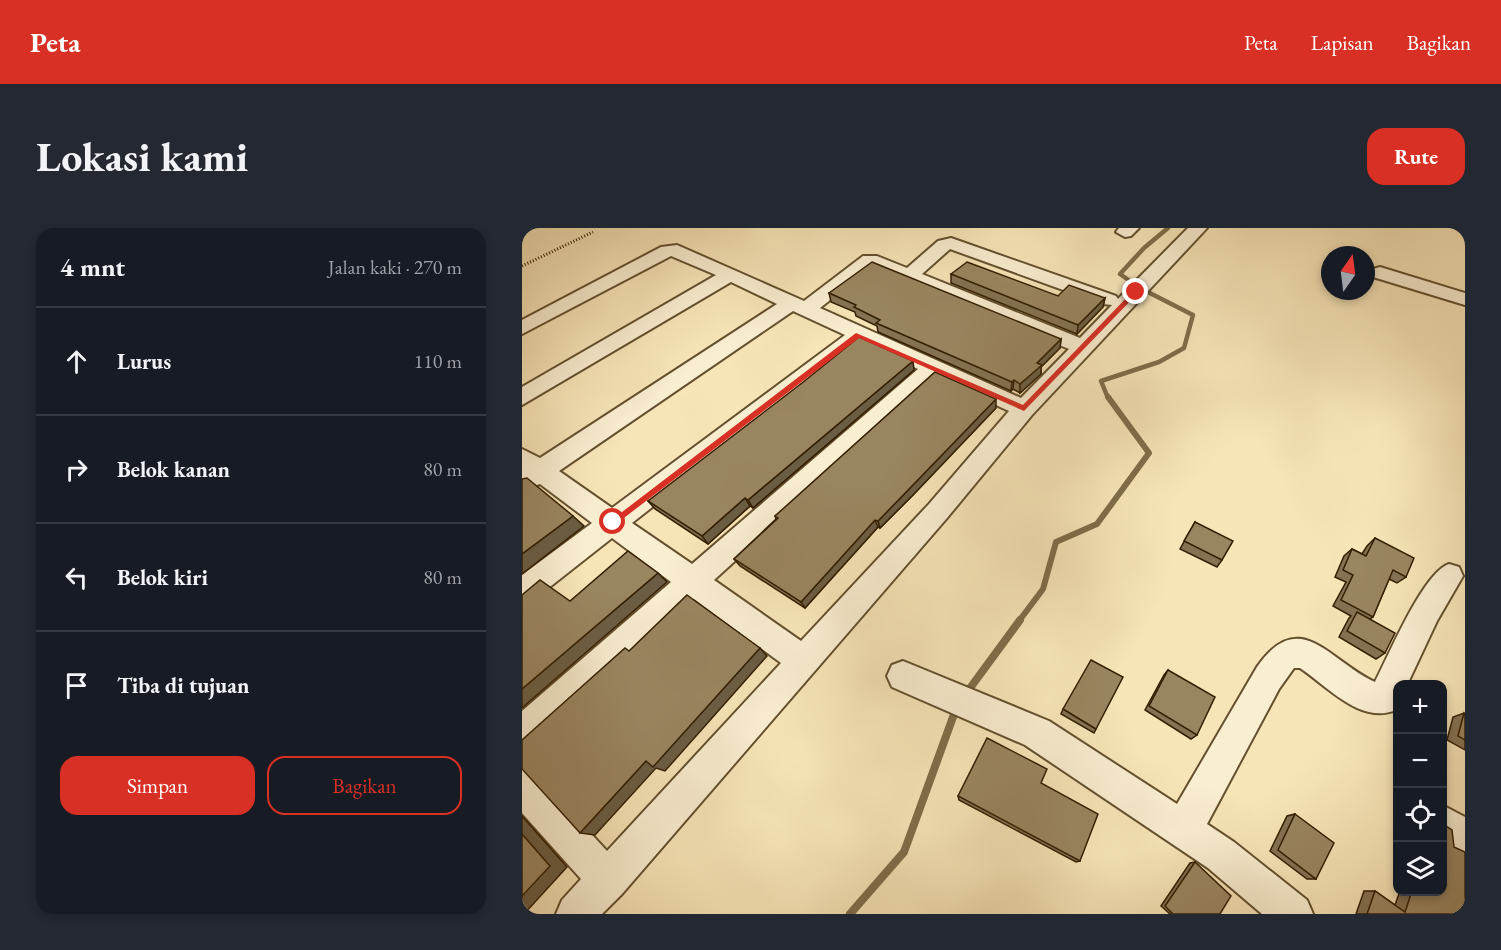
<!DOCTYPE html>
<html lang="id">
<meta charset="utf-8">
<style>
:root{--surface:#171b24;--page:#242831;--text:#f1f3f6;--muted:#9ea1a6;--line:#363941;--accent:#d93025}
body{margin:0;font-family:"EB Garamond",serif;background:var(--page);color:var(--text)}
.controls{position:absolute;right:18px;bottom:18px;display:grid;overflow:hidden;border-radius:12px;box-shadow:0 3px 9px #0003}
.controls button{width:54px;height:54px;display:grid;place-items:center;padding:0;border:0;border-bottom:2px solid var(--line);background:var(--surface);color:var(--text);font:30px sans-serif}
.compass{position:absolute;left:799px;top:18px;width:54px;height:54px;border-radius:50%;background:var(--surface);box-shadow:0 3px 9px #0003;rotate:14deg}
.stop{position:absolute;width:18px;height:18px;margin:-14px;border:4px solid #d93025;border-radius:50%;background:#fff}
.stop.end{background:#d93025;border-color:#fff;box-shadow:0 2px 6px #0008}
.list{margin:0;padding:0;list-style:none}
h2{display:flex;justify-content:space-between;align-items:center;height:78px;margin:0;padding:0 24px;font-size:26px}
h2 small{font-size:20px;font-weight:400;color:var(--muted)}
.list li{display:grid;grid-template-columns:39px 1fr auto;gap:18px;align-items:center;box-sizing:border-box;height:108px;padding:0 24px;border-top:2px solid var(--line)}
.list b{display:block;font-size:22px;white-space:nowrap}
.list em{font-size:20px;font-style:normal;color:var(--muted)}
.actions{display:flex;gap:12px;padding:18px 24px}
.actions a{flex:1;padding:14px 0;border:2px solid var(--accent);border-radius:18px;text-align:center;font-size:21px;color:var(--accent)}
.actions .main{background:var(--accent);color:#fff}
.icon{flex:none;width:33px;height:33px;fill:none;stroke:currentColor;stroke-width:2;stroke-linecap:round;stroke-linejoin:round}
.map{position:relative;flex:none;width:943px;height:686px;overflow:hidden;border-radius:18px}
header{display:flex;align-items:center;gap:36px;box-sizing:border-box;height:84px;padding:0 30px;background:var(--accent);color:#fff}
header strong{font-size:28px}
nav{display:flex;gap:33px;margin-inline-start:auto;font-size:21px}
.intro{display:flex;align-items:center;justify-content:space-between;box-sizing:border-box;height:144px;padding:0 36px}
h1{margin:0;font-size:42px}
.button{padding:15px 27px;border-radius:18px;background:var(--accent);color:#fff;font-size:21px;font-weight:700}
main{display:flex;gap:36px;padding:0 36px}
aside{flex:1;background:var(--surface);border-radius:18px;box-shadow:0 3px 9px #0003}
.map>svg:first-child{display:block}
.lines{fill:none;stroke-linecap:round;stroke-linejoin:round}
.stream-far2{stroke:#806d49;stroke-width:4.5}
.stream-far1{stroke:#806d49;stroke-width:6}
.stream{stroke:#806d49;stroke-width:8}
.minor-casing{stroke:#64502e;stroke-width:4}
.path{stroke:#331e00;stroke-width:3;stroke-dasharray:1 2;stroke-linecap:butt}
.minor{fill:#faeed1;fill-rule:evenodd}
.wall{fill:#847253;stroke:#331e00;stroke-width:1.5}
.shaded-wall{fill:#6b5d43;stroke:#331e00;stroke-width:1.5}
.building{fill:#998560;stroke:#331e00;stroke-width:1.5}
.route{fill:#d93025}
</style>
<header>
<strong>Peta</strong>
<nav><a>Peta</a><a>Lapisan</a><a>Bagikan</a></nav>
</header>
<div class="intro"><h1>Lokasi kami</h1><a class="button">Rute</a></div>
<main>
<aside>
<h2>4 mnt<small>Jalan kaki · 270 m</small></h2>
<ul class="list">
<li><svg class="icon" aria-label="ahead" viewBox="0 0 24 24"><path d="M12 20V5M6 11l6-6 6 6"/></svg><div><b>Lurus</b></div><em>110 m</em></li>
<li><svg class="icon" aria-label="right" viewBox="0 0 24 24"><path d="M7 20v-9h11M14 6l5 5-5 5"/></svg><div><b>Belok kanan</b></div><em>80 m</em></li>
<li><svg class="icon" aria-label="left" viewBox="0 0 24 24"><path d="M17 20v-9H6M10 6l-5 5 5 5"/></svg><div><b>Belok kiri</b></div><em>80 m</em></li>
<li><svg class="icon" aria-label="arrive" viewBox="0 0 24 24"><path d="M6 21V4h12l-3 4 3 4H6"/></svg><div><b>Tiba di tujuan</b></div></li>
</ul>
<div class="actions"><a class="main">Simpan</a><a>Bagikan</a></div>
</aside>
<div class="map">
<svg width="943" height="686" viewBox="0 0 943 686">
<rect width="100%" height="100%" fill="#f7e5b8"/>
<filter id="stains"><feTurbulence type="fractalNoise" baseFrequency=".00333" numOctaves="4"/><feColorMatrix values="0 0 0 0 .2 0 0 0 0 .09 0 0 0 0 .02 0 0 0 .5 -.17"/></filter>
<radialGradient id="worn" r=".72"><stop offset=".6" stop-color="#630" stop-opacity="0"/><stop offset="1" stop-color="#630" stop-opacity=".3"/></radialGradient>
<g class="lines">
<path class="stream-far2" d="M586,170L579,153L637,134L662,120L671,87L618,60L598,46L622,20L646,0"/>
<path class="stream-far1" d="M497,393L521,361L534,314L575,296L627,225L586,169"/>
<g class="stream">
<path d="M443,467L498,392"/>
<path d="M328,686L382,624L435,478"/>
</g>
<defs>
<g id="minor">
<path d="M597,0H617L609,8L603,9L594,4Z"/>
<path d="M666,0H685L510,187L425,290L100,666L80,686H34L40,672L59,651L0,585V540L13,545L85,623L259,435L172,371L12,517L0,522V483L149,354L90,310L10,373L0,377V347L70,295L18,256L0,262V221L18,230L255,76L209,54L0,177V159L194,47L149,28L0,106V92L139,19L155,17L282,73L341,28H355L385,40L416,13L429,10L594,68L596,71ZM428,21L580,76L590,77L558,110L400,46ZM350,39L547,121L499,170L298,80ZM271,83L323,107L90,280L37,243ZM339,115L396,141L170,336L110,295ZM414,150L487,183L407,276L279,413L192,352Z"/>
<path d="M858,39L943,65V77L851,49L849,45L851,41Z"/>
<path d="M927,336L937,339L941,348L915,393L885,457H876L874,482C839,497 805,458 778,440H772L757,461L685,596L712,614L785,672L791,686H740L686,640L503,517L370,459L365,448L370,437L381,433L527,493L655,576L735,439C778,377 807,433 853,454C867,427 901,345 927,336Z"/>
<path d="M920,577L943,589V630L920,618Z"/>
</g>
</defs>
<use href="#minor" class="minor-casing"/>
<path class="path" d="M0,38L71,4"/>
<use href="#minor" class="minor"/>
</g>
<g class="wall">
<path d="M429,46L536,68L583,70L581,79L555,106L429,55Z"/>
<path d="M307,65L539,111L538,120L519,139V146L498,165L491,161L489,163L356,104L355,98L334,88L333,84L309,74Z"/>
<path d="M392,142L231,280L228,278L186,316L133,281L126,273Z"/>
<path d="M474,180L392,266L358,300L356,299L283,380L218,338L212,331L254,291L253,288Z"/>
<path d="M673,294L700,332L695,339L658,321Z"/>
<path d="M853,310L884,349L875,355L867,351L851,389L848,391L863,425L854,431L817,409L827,390L829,388L811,378L824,354L813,349L822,328L830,321L840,326L845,318Z"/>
<path d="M646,442L675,507L669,511L623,482L642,447Z"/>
<path d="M541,481L574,501L572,505L539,486Z"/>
<path d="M942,485L943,486V522L925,512L931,489Z"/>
<path d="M519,555L558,633L554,634L437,572L436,568Z"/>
<path d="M773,586L794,651H785L748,623L765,588Z"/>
<path d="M932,619L943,686H834L842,663H853L873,677L878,663H921Z"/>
<path d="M673,634L698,686H648L639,678L668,635Z"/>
</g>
<g class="shaded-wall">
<path d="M583,70L581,79L555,106L556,97Z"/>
<path d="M539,111L538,120L519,139V146L498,165V156L515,135Z"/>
<path d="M391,133L392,142L231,280L226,272Z"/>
<path d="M492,152L491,161L489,163L490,154Z"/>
<path d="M474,171V180L392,266L358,300L356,293Z"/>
<path d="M223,270L228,278L186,316L180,308Z"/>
<path d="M51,288L62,298L0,346V326Z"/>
<path d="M353,292L356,299L283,380L279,374Z"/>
<path d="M136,345L145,354L0,480V461Z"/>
<path d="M238,420L245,428L143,543L134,540L73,607L58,605L124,533Z"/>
<path d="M0,588L45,639L2,686H0Z"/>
</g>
<g class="building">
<path d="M350,34L539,111L515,135L520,137L498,156L492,152L490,154L354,95L358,92L332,79L334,77L307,65Z"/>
<path d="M445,34L536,68L547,57L583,70L556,97L429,46Z"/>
<path d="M337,109L391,133L226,272L223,270L180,308L126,273L280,155Z"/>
<path d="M413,144L474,171L390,258L356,293L353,292L279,374L212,331L256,290L253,288Z"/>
<path d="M5,250L51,288L0,326V251Z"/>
<path d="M673,294L711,313L700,332L662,313Z"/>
<path d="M853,310L892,330L884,349L871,342L851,389L819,372L831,347L821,342L830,321L844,328Z"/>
<path d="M106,323L136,345L0,461V367L18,352L48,373Z"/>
<path d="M165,367L238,420L131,539L124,533L58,605L0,541V512L103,420L107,423Z"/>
<path d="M835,384L873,405L863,425L825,403Z"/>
<path d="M569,432L601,449L574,501L541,481Z"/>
<path d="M646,442L693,469L675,507L627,478Z"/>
<path d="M942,485L943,486V512L936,508Z"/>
<path d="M465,510L525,541L519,555L576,586L558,633L436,568Z"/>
<path d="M773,586L812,615L794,651L756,622Z"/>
<path d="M921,596L930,602L932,619L943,624V686H845L853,663L883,684L890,663H921Z"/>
<path d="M0,606L28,638L0,668Z"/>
<path d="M673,634L709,668L698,686H651L643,678Z"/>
</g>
<path class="route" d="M611,63L617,64L502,183L337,110L94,296L87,294L334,105L501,177Z"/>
<rect width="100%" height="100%" filter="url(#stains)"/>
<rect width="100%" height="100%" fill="url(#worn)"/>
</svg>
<div class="controls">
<button>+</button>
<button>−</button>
<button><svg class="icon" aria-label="locate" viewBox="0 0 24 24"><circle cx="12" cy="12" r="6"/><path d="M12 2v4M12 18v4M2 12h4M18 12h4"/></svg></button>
<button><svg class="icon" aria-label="layers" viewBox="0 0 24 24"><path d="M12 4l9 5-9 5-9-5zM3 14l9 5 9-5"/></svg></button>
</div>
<svg class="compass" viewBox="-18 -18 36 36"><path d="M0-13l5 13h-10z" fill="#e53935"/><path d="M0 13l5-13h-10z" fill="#9ea1a6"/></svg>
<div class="stop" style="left:91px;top:294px"></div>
<div class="stop end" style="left:614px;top:64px"></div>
</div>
</main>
